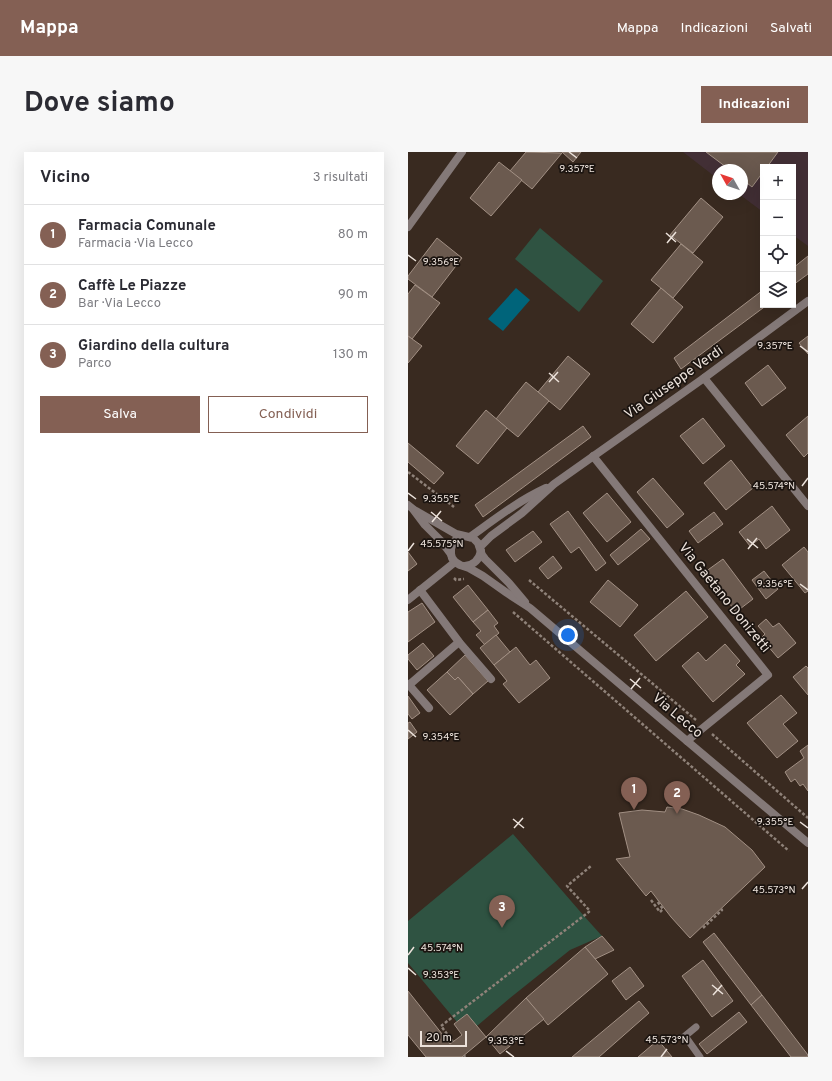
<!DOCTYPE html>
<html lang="it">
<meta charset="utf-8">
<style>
:root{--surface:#fff;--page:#f7f7f7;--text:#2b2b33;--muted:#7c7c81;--line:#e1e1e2;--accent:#846054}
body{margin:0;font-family:Overpass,sans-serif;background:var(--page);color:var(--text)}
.controls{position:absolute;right:12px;top:12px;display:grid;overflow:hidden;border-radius:0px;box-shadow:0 4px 16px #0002}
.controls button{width:36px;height:36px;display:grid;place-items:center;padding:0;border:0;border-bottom:1px solid var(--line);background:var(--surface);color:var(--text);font:20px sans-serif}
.compass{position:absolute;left:304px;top:12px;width:36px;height:36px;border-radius:50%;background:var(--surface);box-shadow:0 4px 16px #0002;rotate:310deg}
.scale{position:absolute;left:12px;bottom:10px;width:47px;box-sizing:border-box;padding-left:4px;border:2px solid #ece2db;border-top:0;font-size:11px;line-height:14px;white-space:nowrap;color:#ece2db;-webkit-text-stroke:3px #1b1410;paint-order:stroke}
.you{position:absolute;left:160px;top:483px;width:14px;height:14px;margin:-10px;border:3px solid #fff;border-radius:50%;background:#1a73e8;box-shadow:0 0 0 6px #1a73e833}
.badge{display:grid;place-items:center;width:26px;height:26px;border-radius:50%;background:var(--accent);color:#fff;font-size:13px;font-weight:700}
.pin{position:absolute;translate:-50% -33px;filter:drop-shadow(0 1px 2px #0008)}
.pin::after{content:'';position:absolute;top:21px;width:14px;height:12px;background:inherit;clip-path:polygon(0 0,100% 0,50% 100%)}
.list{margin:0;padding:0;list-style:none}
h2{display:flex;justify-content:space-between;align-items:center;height:52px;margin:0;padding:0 16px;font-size:17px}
h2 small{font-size:13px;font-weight:400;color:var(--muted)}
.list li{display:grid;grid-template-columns:26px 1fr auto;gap:12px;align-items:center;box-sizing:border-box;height:60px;padding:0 16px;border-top:1px solid var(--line)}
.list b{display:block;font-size:15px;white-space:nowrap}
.list p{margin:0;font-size:13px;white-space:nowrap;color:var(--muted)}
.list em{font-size:13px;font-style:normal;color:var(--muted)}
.actions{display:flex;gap:8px;padding:12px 16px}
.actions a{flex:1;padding:9px 0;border:1px solid var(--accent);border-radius:0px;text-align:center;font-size:14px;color:var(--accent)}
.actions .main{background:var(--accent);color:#fff}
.icon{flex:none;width:22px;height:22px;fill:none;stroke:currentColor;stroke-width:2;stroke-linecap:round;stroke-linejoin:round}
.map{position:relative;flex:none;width:400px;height:905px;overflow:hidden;border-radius:0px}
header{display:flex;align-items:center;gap:24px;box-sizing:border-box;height:56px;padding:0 20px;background:var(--accent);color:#fff}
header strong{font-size:19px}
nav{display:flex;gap:22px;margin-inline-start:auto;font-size:14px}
.intro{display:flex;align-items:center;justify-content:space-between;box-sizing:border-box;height:96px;padding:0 24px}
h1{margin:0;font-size:28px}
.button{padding:10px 18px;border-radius:0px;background:var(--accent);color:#fff;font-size:14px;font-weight:700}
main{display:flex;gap:24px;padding:0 24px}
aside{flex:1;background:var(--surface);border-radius:0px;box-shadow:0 4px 16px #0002}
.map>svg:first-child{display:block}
.commercial{fill:#422f35}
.green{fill:#2f5342}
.water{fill:#00647a}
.building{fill:#6b5a4f;stroke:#a29084}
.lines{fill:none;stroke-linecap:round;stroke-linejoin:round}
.path{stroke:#8f8279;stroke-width:2.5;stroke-dasharray:3 2;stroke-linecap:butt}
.service{stroke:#847978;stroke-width:7}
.minor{stroke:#847978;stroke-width:8}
.tertiary{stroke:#847978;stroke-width:8}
.ticks{fill:none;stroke:#ece2db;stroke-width:1.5}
.labels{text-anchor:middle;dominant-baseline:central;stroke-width:3.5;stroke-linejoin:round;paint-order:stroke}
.street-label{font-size:14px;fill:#ece2db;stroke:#1b1410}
.ticks-label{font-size:10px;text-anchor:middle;fill:#ece2db;stroke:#1b1410;stroke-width:3.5;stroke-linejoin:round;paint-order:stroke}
</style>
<header>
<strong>Mappa</strong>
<nav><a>Mappa</a><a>Indicazioni</a><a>Salvati</a></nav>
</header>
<div class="intro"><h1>Dove siamo</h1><a class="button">Indicazioni</a></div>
<main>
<aside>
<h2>Vicino<small>3 risultati</small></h2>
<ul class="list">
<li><span class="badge">1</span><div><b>Farmacia Comunale</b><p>Farmacia · Via Lecco</p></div><em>80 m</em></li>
<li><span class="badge">2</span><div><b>Caffè Le Piazze</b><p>Bar · Via Lecco</p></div><em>90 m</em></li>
<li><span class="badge">3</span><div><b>Giardino della cultura</b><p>Parco</p></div><em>130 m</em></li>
</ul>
<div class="actions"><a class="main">Salva</a><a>Condividi</a></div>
</aside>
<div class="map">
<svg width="400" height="905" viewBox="0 0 400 905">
<rect width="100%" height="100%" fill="#392a20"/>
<path class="commercial" d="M275,0H400V94L385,83V15H355V60L331,42H334V18H310V27Z"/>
<g class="green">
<path d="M132,76L195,129L171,160L107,107Z"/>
<path d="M105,682L176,764L194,784L162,798L102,846L69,874L59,862L49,870L0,811V769Z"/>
</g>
<path class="water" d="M108,136L122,148L95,179L80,167Z"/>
<g class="building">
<path d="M118,0L154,1L124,37L102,19Z"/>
<path d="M154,0H173L165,10Z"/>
<path d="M298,0H370L359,15H355V20L344,35L334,27V18H322Z"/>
<path d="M91,10L114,28L83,64L62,46Z"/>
<path d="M293,46L315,65L285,101L262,83Z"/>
<path d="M29,86L54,106L24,145L0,127V124Z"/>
<path d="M273,92L295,110L265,146L243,128Z"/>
<path d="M400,104V122L385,133V116Z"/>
<path d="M7,133L32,151L4,187L0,184V142Z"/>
<path d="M253,136L275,155L245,191L223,172Z"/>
<path d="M355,138V153H359L273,217L266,206Z"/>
<path d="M0,184L14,194L0,211Z"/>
<path d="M400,184V202L391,191Z"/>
<path d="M160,204L182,222L152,258L130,240Z"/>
<path d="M360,213L378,236L354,254L337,231Z"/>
<path d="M118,230L141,249L110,285L88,267Z"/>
<path d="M78,258L99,276L70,312L48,294Z"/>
<path d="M400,264V301L396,305L378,283Z"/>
<path d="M295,266L317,294L295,312L272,284Z"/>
<path d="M175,274L183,285L75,365L67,353Z"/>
<path d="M0,291L36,321L26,332L0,310Z"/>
<path d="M323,308L345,336L318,358L296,331Z"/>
<path d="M245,326L276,362L259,376L229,340Z"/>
<path d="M199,341L223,370L199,390L175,361Z"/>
<path d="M364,354L382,378L358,397L351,387L342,394L331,380Z"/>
<path d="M160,359L198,411L188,419L171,395L163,401L142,372Z"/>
<path d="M306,360L315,372L290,391L281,379Z"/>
<path d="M233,377L242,387L210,413L202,403Z"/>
<path d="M125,379L134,390L107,410L98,398Z"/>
<path d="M396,395L400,400V439L397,441L374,413Z"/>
<path d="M0,400L9,412L0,419Z"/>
<path d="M145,404L154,416L140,427L131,416Z"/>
<path d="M315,407L345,447L328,460L297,420Z"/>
<path d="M356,419L370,437L358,447L344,428Z"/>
<path d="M200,428L230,453L212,475L182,450Z"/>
<path d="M60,433L80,458L65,470L45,445Z"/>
<path d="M278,439L300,465L248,509L226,483Z"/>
<path d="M14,451L27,470L0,490V460Z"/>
<path d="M80,458L90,471L86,474L91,481L77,493L68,483L73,479L65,470Z"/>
<path d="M358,467L365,475L371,471L388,491L370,506L353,486L357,482L350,474Z"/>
<path d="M88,483L102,500L86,513L72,496Z"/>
<path d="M15,491L26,504L9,518L0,507V503Z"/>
<path d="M317,492L332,509L328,513L337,522L305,550L274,514L290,500L298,509Z"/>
<path d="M108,495L122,513L128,508L142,526L111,551L95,532L99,529L86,513Z"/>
<path d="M57,503L80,529L65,542L50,525L47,528L39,520Z"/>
<path d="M398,514L400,516V543L385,525Z"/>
<path d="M39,520L47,528L50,525L65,542L42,563L19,538Z"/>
<path d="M373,543L389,561L375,572L390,589L369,606L339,571Z"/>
<path d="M0,544L12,561L4,567L0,562Z"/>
<path d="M2,570L9,580L0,587V571Z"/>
<path d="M400,593V639L395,632L392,634L387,627L383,630L377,620L396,606L392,599Z"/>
<path d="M259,655L274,657L291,663L317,675L344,698L357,715L282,786L263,765L243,739L238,744L208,707L222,705L211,661L234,658L257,660Z"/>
<path d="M306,781L354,843L343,853L295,790Z"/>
<path d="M194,784L206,798L187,807L177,795Z"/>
<path d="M177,795L200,822L140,873L118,846Z"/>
<path d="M295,808L325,849L304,865L274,824Z"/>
<path d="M222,815L236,834L218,848L204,829Z"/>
<path d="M0,839L42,892L54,883L46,872L59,862L78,885L54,905H18L0,883Z"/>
<path d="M354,843L400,903L399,905H383L343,853Z"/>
<path d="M118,846L136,867L92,902L78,885Z"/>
<path d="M231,849L241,861L191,905H164Z"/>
<path d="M331,860L339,870L299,902L291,892Z"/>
<path d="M250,888L264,905H230Z"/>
</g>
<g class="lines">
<g class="path">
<path d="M0,320L46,355"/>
<path d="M46,426L48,428L56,427"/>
<path d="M121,428L288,568"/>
<path d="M105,460L381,699"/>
<path d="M304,582L400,666"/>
<path d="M243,748L252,760L255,757L249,749L250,748"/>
<path d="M295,776L314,758L313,757"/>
<path d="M45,890L33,874L182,759L159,734L183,714"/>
<path d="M56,903L57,905"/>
</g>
<path class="service" d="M288,875L277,884L292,905"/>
<g class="minor">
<path d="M0,75L54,0"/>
<path d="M296,226L400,354"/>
<path d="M185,304L360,523L279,589"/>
<path d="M62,385C87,367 110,349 138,336"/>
<path d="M72,395L83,384L114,361L146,332L296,226L400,149"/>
<path d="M12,438L51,490L83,527"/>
<path d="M0,448L47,410"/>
<path d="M0,532L21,556"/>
<path d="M1,533L51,490"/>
</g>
<g class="tertiary">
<path d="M0,353L5,357L17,373L34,390L43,402L44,406L47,410L52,413L61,416L75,424L99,441L122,456L279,589L400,691"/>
<path d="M8,359L48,382L65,386L70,391L74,403L77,407L101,431L117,450"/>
<path d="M43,402C42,393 46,387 55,384"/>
<path d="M57,414C66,413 71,408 73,399"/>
</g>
</g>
<path class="ticks" d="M161,0L169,6M258,81L268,90M259,91L268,80M0,103L8,109M392,194L400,200M141,221L151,230M141,230L150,220M394,334L400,326M0,341L8,347M23,360L34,369M24,370L33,359M339,387L350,396M340,397L349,386M0,399L6,391M392,432L400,438M222,527L233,536M223,537L232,526M0,578L8,585M105,667L116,676M392,670L400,676M106,676L115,666M394,737L400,730M0,803L6,795M0,816L8,823M304,833L315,842M305,843L314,833M98,899L106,905M253,905L259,897"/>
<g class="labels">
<g class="street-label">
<text transform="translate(266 231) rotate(-35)">Via Giuseppe Verdi</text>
<text transform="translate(316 446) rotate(51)">Via Gaetano Donizetti</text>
<text transform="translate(269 564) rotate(40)">Via Lecco</text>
</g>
</g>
<g class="ticks-label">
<text x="169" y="20">9.357°E</text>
<text x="33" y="113">9.356°E</text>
<text x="367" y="197">9.357°E</text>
<text x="366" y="337">45.574°N</text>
<text x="33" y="350">9.355°E</text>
<text x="34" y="395">45.575°N</text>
<text x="367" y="435">9.356°E</text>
<text x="33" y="588">9.354°E</text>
<text x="367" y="673">9.355°E</text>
<text x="366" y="741">45.573°N</text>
<text x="34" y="799">45.574°N</text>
<text x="33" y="826">9.353°E</text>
<text x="259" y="891">45.573°N</text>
<text x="98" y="892">9.353°E</text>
</g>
</svg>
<div class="controls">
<button>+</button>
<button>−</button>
<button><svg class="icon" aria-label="locate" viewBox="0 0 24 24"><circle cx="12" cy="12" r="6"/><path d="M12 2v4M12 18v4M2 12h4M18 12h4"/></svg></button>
<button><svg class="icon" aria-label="layers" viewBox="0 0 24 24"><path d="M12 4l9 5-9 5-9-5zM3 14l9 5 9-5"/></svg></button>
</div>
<svg class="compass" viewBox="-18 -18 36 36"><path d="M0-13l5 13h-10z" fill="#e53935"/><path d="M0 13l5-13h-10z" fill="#7c7c81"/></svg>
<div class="scale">20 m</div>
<div class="you"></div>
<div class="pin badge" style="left:226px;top:658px">1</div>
<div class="pin badge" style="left:269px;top:662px">2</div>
<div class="pin badge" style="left:94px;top:776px">3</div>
</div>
</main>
